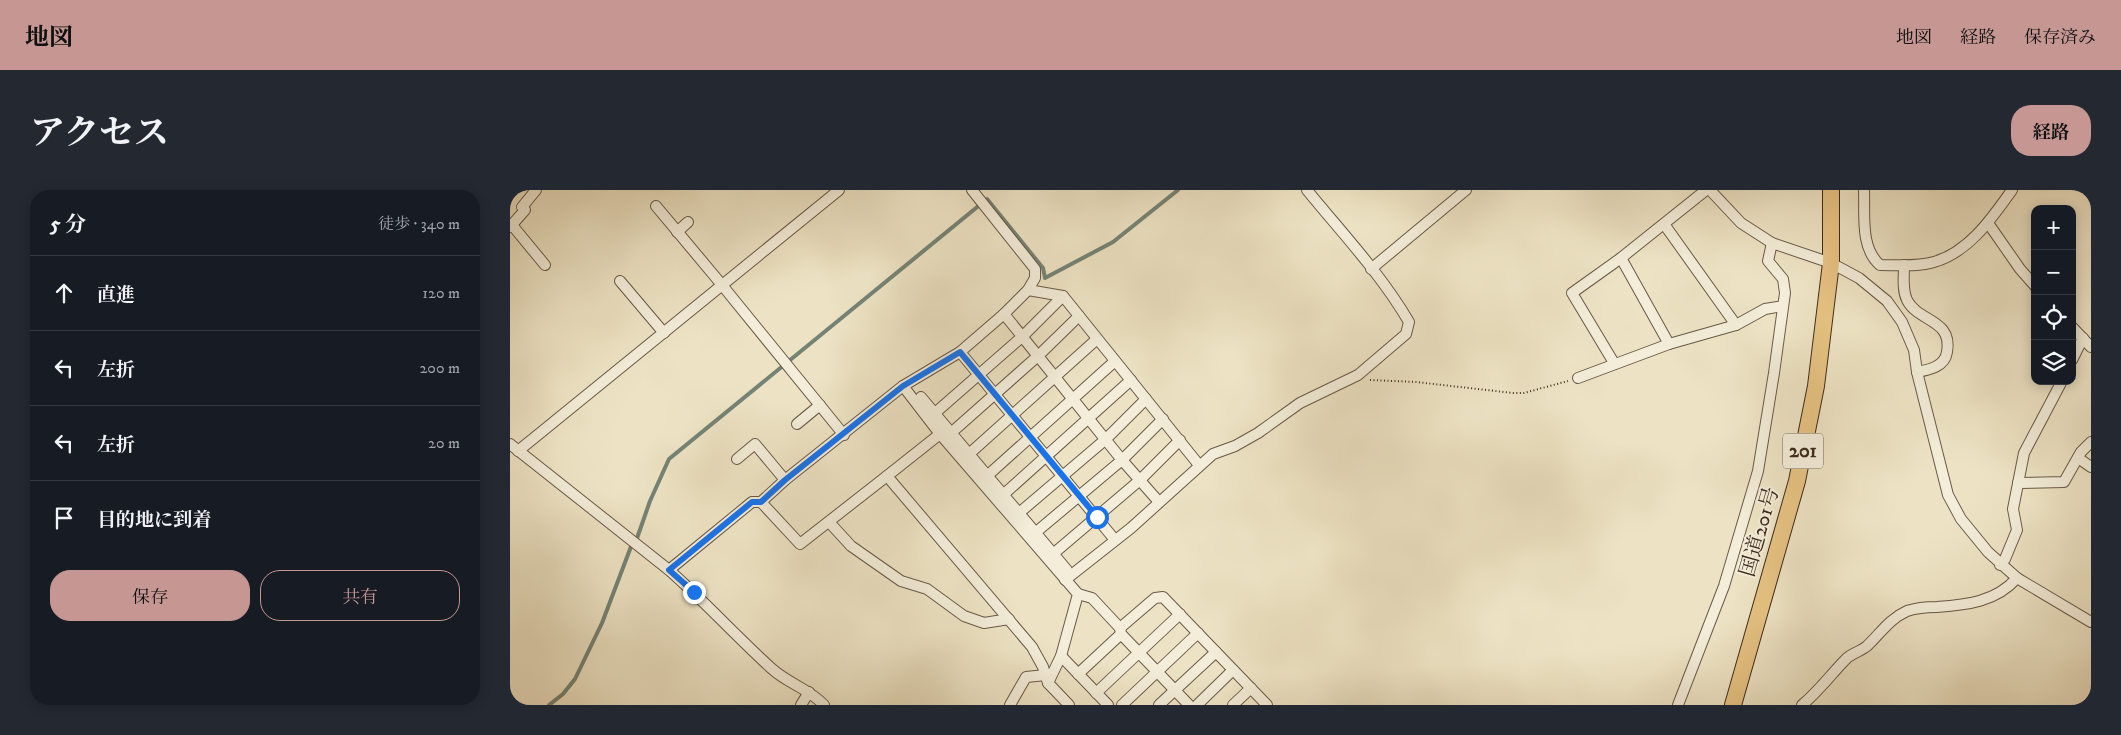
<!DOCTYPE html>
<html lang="ja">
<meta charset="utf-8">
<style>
:root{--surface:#171b24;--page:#242831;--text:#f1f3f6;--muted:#9ea1a6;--line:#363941;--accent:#c59692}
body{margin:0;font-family:"IM FELL DW Pica","Noto Serif JP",serif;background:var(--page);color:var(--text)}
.controls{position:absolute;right:15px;top:15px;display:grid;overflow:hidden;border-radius:10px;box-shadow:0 2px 12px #0003}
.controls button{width:45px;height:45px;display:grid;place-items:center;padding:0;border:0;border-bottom:1px solid var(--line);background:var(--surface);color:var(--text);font:25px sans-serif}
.stop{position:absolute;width:15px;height:15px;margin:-11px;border:4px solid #1a73e8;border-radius:50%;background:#fff}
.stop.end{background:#1a73e8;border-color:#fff;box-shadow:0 1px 5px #0008}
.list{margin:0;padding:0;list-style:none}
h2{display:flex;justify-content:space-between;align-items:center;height:65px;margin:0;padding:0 20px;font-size:21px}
h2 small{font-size:16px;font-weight:400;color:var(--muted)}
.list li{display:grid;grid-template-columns:32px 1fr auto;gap:15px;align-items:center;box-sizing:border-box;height:75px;padding:0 20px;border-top:1px solid var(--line)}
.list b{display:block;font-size:19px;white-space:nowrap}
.list em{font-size:16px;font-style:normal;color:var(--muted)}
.actions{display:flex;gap:10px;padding:15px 20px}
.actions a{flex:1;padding:11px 0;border:1px solid var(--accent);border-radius:20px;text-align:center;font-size:18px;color:var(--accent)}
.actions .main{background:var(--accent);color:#111}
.icon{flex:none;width:28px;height:28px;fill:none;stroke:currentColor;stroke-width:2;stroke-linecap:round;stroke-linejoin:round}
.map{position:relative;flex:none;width:1581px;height:515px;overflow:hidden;border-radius:20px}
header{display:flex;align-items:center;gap:30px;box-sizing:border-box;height:70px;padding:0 25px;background:var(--accent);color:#111}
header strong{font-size:24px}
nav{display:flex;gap:28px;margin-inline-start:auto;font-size:18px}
.intro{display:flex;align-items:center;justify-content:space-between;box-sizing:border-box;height:120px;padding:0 30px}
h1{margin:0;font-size:35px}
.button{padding:12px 22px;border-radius:20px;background:var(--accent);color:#111;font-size:18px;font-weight:700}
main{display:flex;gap:30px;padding:0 30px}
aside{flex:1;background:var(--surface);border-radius:20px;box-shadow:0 2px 12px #0003}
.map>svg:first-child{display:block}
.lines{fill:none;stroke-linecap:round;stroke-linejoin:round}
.stream{stroke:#758375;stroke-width:4}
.minor-casing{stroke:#695947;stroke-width:12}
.trunk-casing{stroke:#3d2b1d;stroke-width:18}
.path{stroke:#3d2b1d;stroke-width:2;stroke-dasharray:1 2.5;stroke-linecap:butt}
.minor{stroke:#f3edd9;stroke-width:10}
.trunk{stroke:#e6c282;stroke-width:16}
.route{stroke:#1a73e8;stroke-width:6}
.labels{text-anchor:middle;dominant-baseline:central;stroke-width:4;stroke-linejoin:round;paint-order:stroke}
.shield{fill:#f3edd9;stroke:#746555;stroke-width:1}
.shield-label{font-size:20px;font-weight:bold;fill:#3d2b1d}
.street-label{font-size:21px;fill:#3d2b1d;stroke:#f3edd9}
</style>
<header>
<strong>地図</strong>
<nav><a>地図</a><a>経路</a><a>保存済み</a></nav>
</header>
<div class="intro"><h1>アクセス</h1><a class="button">経路</a></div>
<main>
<aside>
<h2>5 分<small>徒歩 · 340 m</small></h2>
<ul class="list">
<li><svg class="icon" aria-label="ahead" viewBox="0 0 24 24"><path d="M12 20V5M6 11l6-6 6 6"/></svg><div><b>直進</b></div><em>120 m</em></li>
<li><svg class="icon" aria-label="left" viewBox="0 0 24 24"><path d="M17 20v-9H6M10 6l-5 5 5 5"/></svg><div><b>左折</b></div><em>200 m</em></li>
<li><svg class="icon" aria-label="left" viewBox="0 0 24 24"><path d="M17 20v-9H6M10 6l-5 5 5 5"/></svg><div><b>左折</b></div><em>20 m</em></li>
<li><svg class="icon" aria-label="arrive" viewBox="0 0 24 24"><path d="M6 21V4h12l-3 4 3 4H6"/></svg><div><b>目的地に到着</b></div></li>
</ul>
<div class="actions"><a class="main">保存</a><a>共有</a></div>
</aside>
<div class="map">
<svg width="1581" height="515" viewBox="0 0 1581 515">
<rect width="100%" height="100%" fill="#ede3c4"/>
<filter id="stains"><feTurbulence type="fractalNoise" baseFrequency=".004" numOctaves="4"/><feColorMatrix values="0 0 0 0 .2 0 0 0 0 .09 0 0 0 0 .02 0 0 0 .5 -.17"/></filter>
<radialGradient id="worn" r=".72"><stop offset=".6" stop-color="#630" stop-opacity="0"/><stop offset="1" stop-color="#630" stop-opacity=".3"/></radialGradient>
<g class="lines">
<path class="stream" d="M39,515L53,504L65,489L92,433L122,354H125L140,311L159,269L477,9L533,78L535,88L603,52L668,0"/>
<defs>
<g id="minor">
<path d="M1200,0L1231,33L1262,53L1321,73L1349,88L1377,111L1392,132L1404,160L1407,182L1438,305L1451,329L1478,362L1507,388L1581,432"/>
<path d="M1354,0C1355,25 1350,58 1370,75C1387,75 1408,77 1424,72C1459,62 1482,28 1502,0"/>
<path d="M146,16L212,95L334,245"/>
<path d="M1478,33L1510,79L1525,96"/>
<path d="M1154,34L1226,135"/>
<path d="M2,35L35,75"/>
<path d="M0,37L15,20L12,17L26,0"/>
<path d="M167,42L178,32"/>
<path d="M1111,68L1159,154"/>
<path d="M1394,75C1394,87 1392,100 1397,110C1408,132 1443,129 1437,162C1435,177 1418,180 1407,182"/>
<path d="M861,79L956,0"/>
<path d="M110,91L154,143"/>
<path d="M518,100L553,106L689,275"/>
<path d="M494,124L612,270L649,312"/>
<path d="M1562,137L1581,157"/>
<path d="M450,162L605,350"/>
<path d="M1562,170L1573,148"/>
<path d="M1104,173L1062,103L1111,68L1196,0"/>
<path d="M1068,188L1159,154L1226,135L1255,119L1273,116"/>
<path d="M393,196L430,244L568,404L551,466L538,493"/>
<path d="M411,207L557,380"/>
<path d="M425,223L513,146L553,106"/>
<path d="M287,234L310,215"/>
<path d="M441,243L529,165L569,126"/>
<path d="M430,244L377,286L522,457L533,477L538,493L559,515"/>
<path d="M0,254L159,380C194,411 226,446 261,478C277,493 299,499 314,515"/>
<path d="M8,261L329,0"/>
<path d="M459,264L587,149"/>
<path d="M1568,268L1581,277"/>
<path d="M227,269L245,254L275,290"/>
<path d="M477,286L605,171"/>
<path d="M1508,293L1554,292L1571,262L1581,252"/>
<path d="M493,305L621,190"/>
<path d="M251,312L290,354L377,286"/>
<path d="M509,323L596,249L636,209"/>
<path d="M319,332L341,356L391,391L417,399L454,426L474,433L499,429"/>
<path d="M525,343L612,270L653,229"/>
<path d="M543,364L630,290L670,250"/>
<path d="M1490,375L1495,369L1507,340L1503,319L1514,263L1552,191"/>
<path d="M159,380L242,312H251L275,290L393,196L450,162L494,124L518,100L525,88V79L462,0"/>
<path d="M555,390L621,338L703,264L725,256L748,243L790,213L848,185L896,144L899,132C871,84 832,43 797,0"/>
<path d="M568,404L582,408L610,438L645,408L653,407L757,515"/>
<path d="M610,438L611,444L679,515"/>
<path d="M551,466L598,515"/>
<path d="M568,484L611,444"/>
<path d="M586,503L670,424"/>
<path d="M291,515L299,502"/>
<path d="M500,515L516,487L536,485"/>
<path d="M612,515L688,443"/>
<path d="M649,515L706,462"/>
<path d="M687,515L723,480"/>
<path d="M723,515L741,498"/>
<path d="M1168,515L1214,396L1248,281L1264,183L1275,103L1273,89L1258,71L1262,53"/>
<path d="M1292,515C1309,501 1322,483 1337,468C1343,463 1351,461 1357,456C1370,444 1379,429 1397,421C1406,418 1417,417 1427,417C1456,415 1486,412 1507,388"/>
</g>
<path id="trunk" d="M1223,515L1287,291L1306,196L1321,73V0"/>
</defs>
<use href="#minor" class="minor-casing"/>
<use href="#trunk" class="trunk-casing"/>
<path class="path" d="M860,190L906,192L1003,203H1014L1058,191"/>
<use href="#minor" class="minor"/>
<use href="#trunk" class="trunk"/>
</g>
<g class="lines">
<path class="route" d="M184,402L159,380L242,312H251L275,290L393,196L450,162L587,327"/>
</g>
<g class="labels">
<rect class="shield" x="1273" y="243.5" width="40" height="35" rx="4"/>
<g class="shield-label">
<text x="1293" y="261">201</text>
</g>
<g class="street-label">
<text transform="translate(1250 342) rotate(-74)">国道201号</text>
</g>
</g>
<rect width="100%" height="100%" filter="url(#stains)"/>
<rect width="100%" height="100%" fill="url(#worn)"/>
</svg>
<div class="controls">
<button>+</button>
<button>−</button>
<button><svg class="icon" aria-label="locate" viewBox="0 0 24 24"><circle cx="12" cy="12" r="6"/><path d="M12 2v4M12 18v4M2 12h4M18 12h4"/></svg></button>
<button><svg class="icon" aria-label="layers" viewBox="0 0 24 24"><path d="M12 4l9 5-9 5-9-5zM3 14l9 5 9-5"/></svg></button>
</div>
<div class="stop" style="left:587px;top:327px"></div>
<div class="stop end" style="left:184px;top:402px"></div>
</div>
</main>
